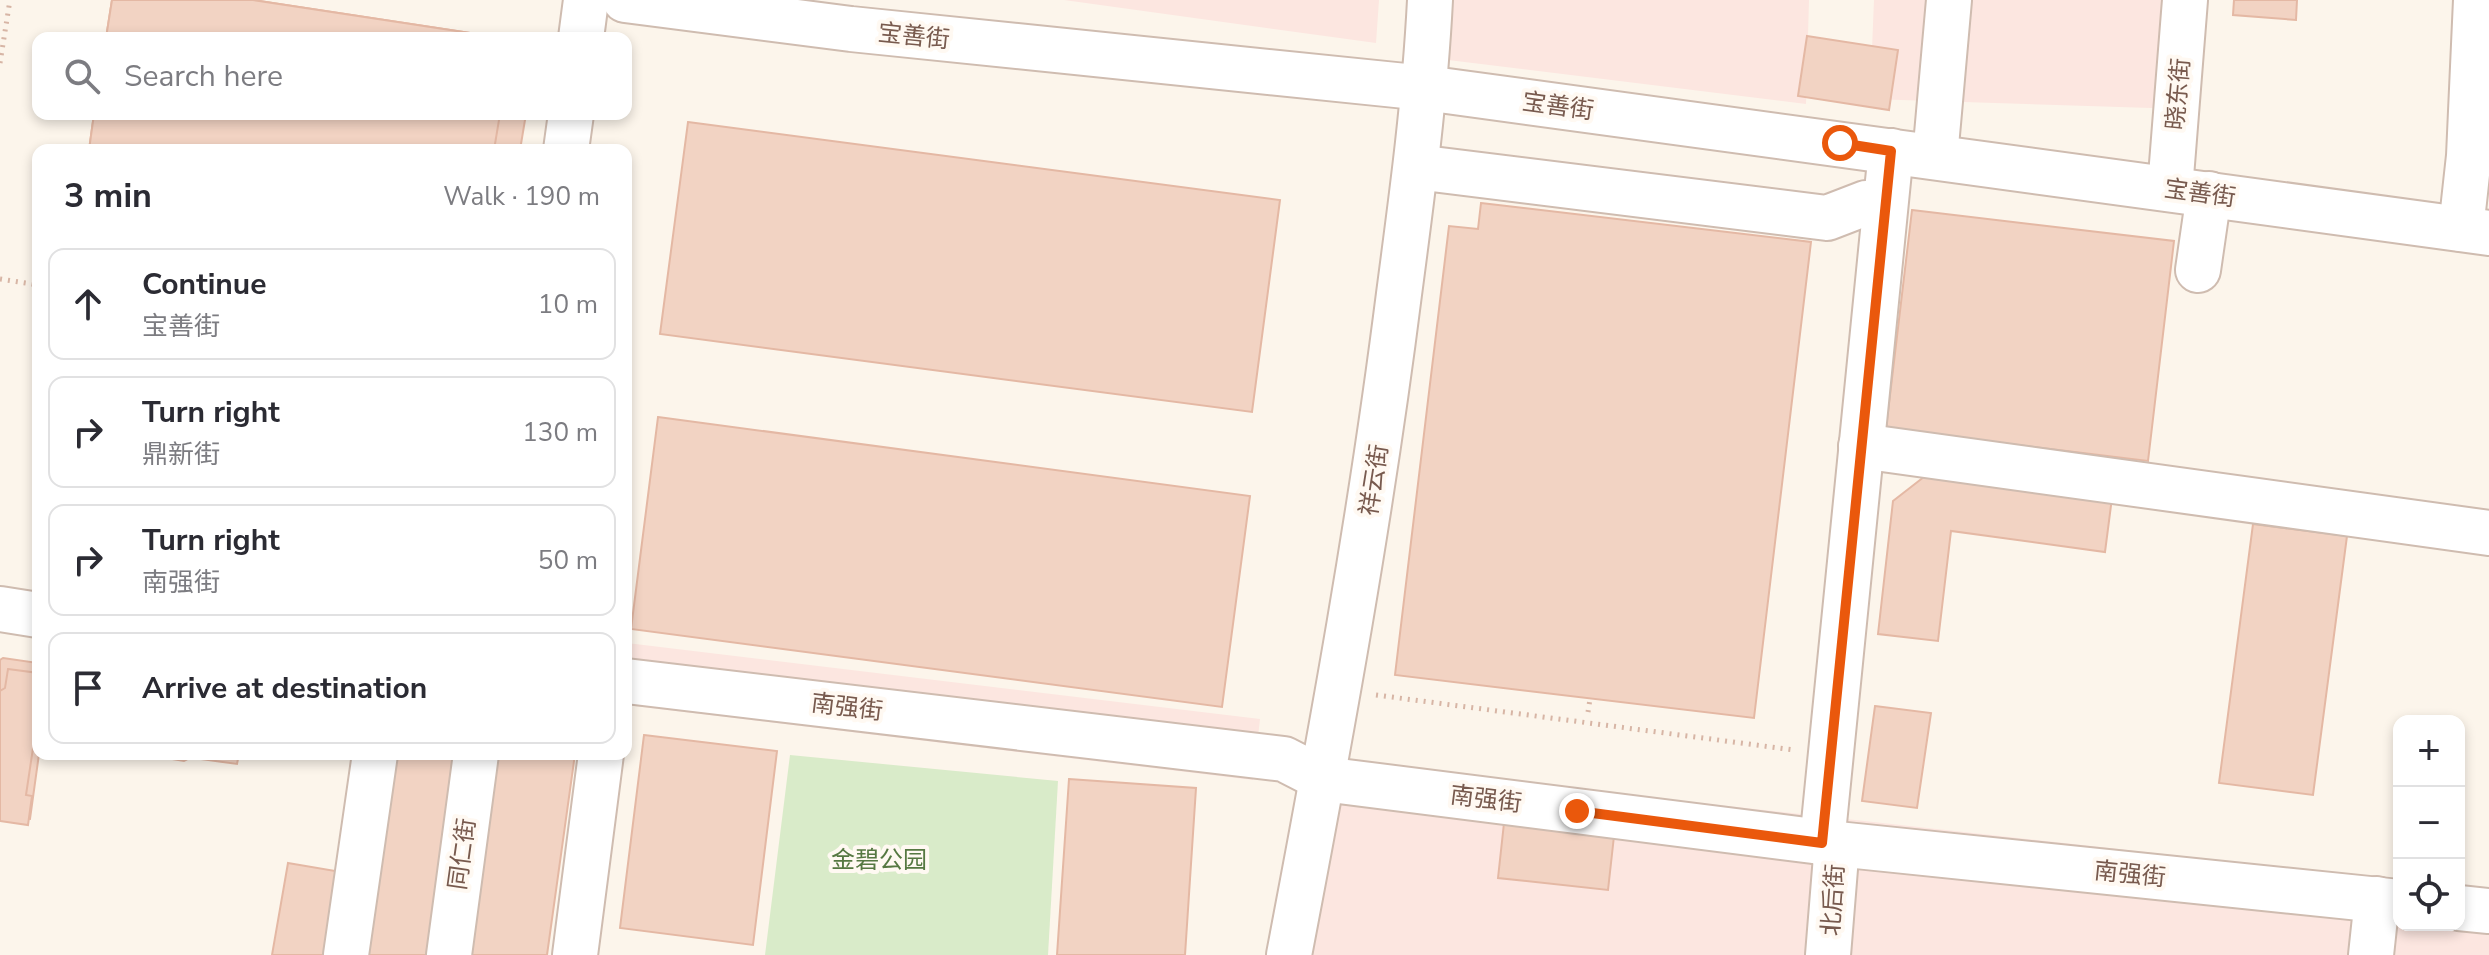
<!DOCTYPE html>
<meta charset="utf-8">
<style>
:root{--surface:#fff;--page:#f7f7f7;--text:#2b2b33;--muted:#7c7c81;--line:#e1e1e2}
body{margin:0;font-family:"Nunito Sans","Noto Sans SC",sans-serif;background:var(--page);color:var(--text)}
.controls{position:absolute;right:24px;bottom:24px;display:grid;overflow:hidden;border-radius:16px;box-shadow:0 4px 12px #0003}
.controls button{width:72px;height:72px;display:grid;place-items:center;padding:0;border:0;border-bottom:2px solid var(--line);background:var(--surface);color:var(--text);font:40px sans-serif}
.stop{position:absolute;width:24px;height:24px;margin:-18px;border:6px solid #ea580c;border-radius:50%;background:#fff}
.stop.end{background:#ea580c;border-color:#fff;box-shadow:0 2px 8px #0008}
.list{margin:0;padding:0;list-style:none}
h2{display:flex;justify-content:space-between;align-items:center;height:104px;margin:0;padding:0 32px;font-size:34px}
h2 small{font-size:26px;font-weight:400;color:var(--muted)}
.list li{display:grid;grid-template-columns:52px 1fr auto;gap:24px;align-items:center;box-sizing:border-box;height:112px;margin:0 16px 16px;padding:0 16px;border:2px solid var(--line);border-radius:16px}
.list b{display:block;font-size:30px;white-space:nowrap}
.list p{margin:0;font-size:26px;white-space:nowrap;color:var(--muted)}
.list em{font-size:26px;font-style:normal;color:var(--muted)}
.icon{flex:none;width:44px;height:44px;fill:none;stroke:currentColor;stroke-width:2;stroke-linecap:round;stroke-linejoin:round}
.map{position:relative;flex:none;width:2489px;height:955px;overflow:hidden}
.search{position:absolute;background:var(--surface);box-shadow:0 4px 12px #0003;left:32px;top:32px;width:600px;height:88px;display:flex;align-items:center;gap:20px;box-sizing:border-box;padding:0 28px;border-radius:16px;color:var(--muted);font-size:30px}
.panel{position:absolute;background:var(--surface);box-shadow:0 4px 12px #0003;left:32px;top:144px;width:600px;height:616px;border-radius:16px}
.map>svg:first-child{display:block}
.commercial{fill:#fce6e0}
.green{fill:#d9ebc9}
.building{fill:#f2d3c3;stroke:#e4b8a4;stroke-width:2}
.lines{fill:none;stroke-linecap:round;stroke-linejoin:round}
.minor-casing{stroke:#cfbcb0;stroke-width:48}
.path{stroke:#d7b5a5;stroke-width:5;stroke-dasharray:2 6;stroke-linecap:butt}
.minor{stroke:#fff;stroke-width:44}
.route{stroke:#ea580c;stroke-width:10}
.labels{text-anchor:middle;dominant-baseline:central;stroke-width:8;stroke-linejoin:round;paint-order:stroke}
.street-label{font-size:24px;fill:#785a4e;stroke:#fff9f2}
.park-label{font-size:24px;fill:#567842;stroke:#fff9f2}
</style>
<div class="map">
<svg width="2489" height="955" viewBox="0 0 2489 955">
<rect width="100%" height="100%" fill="#fcf5eb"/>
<g class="commercial">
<path d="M1064,0H1379L1376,43Z"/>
<path d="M1446,0H1809L1806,104L1440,59Z"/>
<path d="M1874,0H2183V109L1870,99Z"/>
<path d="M627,643L1260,719L1253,780L626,705Z"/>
<path d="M1337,763L2399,880V925H2459L2489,890V955H1300Z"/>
</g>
<path class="green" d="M790,755L1058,781L1048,955H765Z"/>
<g class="building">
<path d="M112,0H253L503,38H106Z"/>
<path d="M112,0H253L503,38H106Z"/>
<path d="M2234,0H2297L2296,20L2233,15Z"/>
<path d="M1807,36L1898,50L1889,110L1798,96Z"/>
<path d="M94,114H526L520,150H89Z"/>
<path d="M94,114H500L494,150H89Z"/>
<path d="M688,122L1280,200L1252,412L660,334Z"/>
<path d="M1481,203L1811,242L1754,718L1395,675L1449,226L1478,229Z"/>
<path d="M1912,210L2174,241L2148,461L1886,429Z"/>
<path d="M658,417L1250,496L1222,707L631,629Z"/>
<path d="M1938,466L2113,490L2105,552L1951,531L1938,641L1878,634L1893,501Z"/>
<path d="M2253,524L2347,536L2313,795L2219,783Z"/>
<path d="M3,658L38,663L39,754L30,819L0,815V660Z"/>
<path d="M8,669L38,673V728H36L26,795L32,796L28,825L0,821V691L5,688Z"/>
<path d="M1875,706L1931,713L1917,808L1862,801Z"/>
<path d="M644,735L777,751L753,945L620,928Z"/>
<path d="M142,754H197L184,761Z"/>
<path d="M165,754H239L237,764Z"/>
<path d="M397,754H471L441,955H367Z"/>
<path d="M492,754H575L547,955H464Z"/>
<path d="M1069,779L1196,788L1185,955H1057Z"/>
<path d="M1504,823L1614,836L1608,890L1498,878Z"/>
<path d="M288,863L353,874L340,955H272Z"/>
</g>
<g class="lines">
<defs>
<g id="minor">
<path d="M625,0L851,29L1425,88L2489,233"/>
<path d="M581,38L586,0"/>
<path d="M566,150L571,114"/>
<path d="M1935,157L1949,0"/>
<path d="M1416,167L1827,218L1866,203L1885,205"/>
<path d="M2170,189L2185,0"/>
<path d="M2461,229L2469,156L2476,0"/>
<path d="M2198,270L2209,194"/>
<path d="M1861,446L2489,533"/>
<path d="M0,609L38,615"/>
<path d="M626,681L1284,759L1323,779L1837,844L2399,902"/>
<path d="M1822,843L1891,151"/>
<path d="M2459,908L2489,911"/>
<path d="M346,955L375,754"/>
<path d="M449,955L476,754"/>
<path d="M575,955L601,754"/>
<path d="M1289,955C1331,735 1371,516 1399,294C1412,196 1425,99 1430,0"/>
<path d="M1828,955L1837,844"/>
<path d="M2371,955L2377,899"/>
</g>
</defs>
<use href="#minor" class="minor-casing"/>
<g class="path">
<path d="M0,63L10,0"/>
<path d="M0,279L38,285"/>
<path d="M1376,695L1794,750"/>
<path d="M1588,712L1590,699"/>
</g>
<use href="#minor" class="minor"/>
</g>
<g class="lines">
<path class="route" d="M1577,811L1822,843L1891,151L1840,143"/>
</g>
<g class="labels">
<g class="street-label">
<text transform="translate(914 36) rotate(6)">宝善街</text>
<text transform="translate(2178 94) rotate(-85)">晓东街</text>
<text transform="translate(1558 106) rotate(8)">宝善街</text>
<text transform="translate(2200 193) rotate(8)">宝善街</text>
<text transform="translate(1374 480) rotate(-81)">祥云街</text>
<text transform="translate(847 707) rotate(7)">南强街</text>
<text transform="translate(1486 799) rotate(7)">南强街</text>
<text transform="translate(462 854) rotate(-82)">同仁街</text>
<text transform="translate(2130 874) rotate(6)">南强街</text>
<text transform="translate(1833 900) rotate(-86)">北后街</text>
</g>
<g class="park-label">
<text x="879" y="860">金碧公园</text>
</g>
</g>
</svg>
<div class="controls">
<button>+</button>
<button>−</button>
<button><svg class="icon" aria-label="locate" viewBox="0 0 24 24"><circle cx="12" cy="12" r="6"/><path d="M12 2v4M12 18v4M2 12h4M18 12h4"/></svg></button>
</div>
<div class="stop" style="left:1840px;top:143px"></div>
<div class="stop end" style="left:1577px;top:811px"></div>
<div class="search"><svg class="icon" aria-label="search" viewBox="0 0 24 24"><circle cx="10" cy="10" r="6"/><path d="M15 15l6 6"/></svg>Search here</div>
<section class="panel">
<h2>3 min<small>Walk · 190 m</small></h2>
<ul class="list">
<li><svg class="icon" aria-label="ahead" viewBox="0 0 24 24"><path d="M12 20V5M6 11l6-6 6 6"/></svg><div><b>Continue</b><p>宝善街</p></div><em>10 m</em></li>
<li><svg class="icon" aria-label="right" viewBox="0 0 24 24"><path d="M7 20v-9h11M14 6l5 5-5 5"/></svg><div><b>Turn right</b><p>鼎新街</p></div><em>130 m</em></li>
<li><svg class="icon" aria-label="right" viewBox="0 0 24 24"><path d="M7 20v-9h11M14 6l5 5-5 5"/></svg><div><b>Turn right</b><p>南强街</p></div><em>50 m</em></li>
<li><svg class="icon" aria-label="arrive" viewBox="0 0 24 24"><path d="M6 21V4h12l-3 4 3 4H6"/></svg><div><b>Arrive at destination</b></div></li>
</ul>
</section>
</div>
